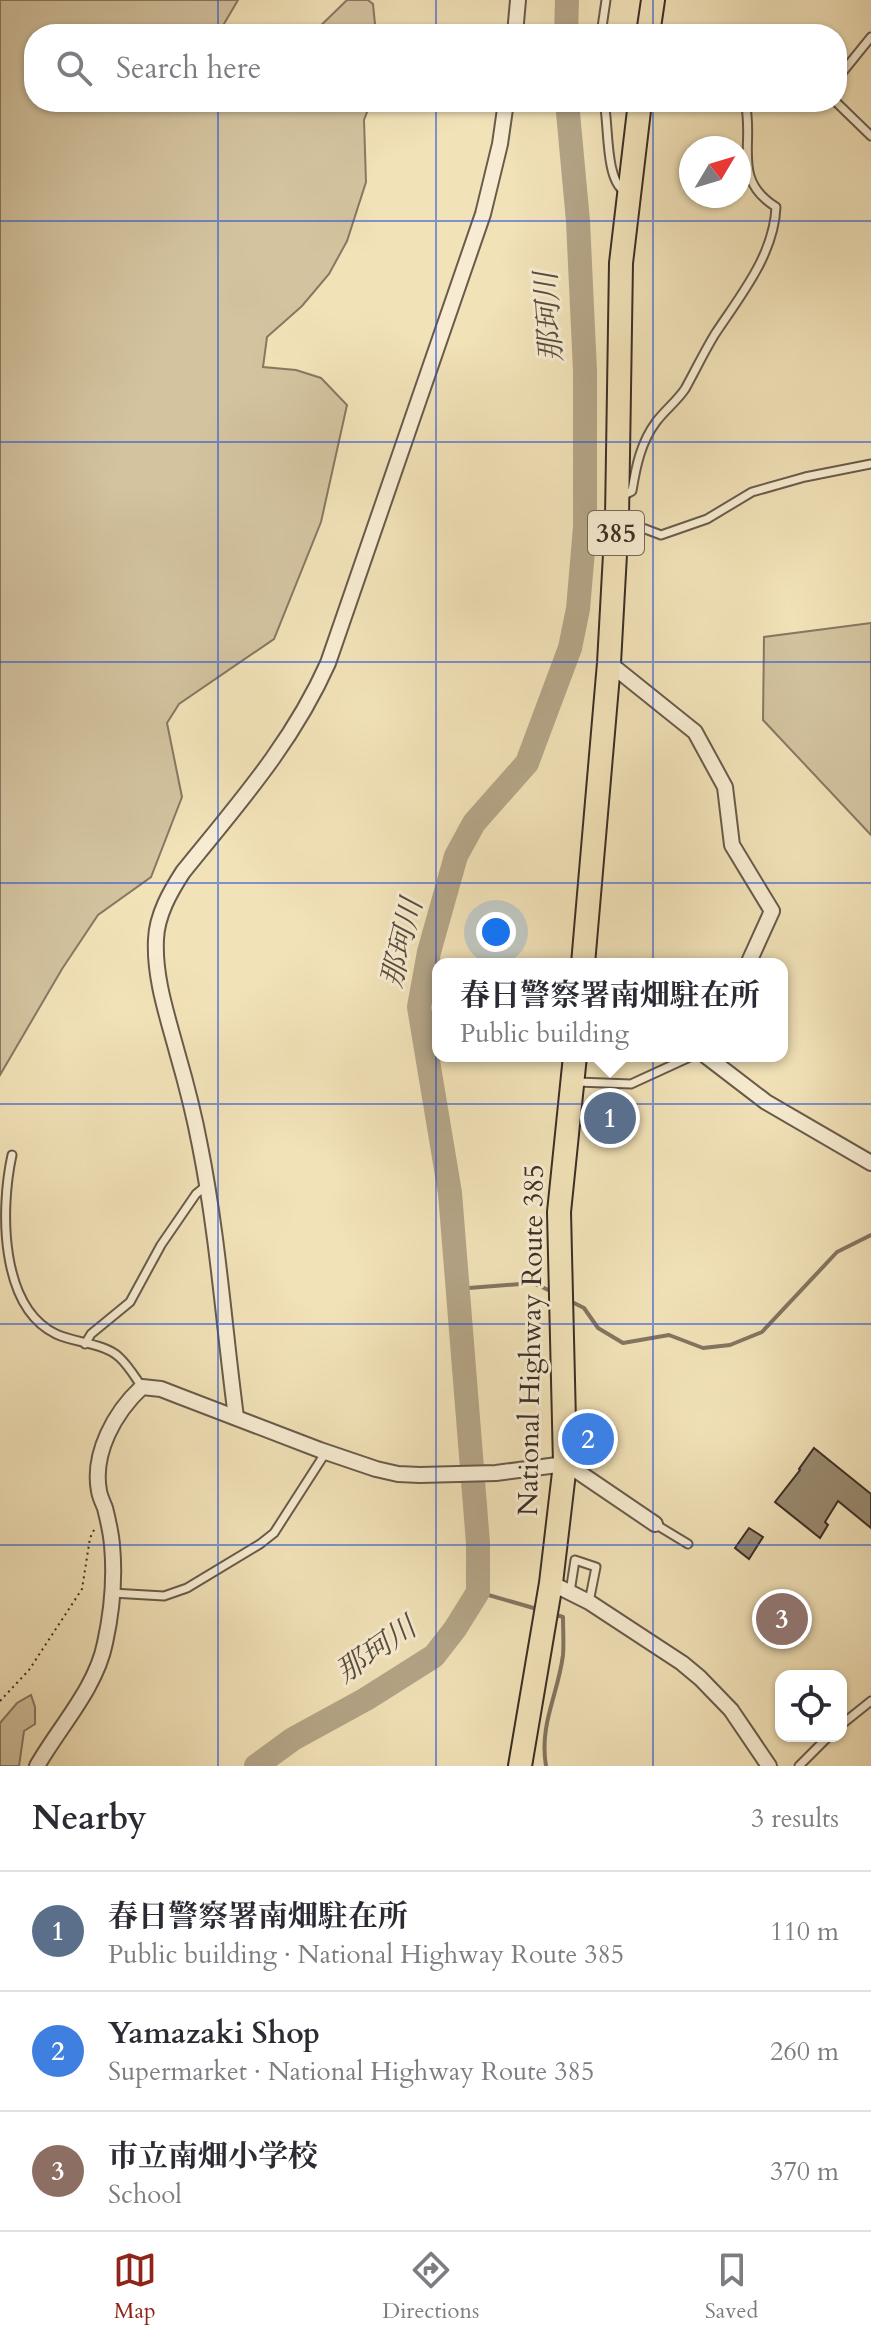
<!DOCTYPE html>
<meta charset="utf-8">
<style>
:root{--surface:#fff;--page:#f7f7f7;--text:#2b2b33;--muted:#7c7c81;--line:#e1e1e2;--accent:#8f2418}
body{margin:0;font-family:Cardo,"Noto Serif JP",serif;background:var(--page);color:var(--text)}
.controls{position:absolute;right:24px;bottom:24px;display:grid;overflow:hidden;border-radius:16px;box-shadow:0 2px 6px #0004}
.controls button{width:72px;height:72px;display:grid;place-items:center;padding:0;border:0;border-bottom:2px solid var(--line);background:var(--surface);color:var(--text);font:40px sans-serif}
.compass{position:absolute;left:679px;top:136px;width:72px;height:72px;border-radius:50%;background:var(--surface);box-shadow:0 2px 6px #0004;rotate:52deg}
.you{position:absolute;left:496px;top:932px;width:28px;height:28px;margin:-20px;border:6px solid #fff;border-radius:50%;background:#1a73e8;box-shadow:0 0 0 12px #1a73e833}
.badge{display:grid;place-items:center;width:52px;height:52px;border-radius:50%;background:var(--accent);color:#fff;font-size:26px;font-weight:700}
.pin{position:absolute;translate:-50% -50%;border:4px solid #fff;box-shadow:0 2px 8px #0006}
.popup{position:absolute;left:432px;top:958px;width:356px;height:104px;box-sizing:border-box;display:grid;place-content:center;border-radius:16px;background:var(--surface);filter:drop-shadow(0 2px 6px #0005);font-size:26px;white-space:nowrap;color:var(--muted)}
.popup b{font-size:30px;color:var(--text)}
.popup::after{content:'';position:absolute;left:50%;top:100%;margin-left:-16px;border:16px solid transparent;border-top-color:var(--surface)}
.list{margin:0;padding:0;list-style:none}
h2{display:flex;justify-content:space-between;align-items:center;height:104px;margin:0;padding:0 32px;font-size:34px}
h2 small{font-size:26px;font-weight:400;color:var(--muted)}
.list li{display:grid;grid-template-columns:52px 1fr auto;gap:24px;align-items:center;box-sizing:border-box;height:120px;padding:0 32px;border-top:2px solid var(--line)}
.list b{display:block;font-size:30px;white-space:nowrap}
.list p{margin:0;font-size:26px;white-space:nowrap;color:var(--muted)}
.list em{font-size:26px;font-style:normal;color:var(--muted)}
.icon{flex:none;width:44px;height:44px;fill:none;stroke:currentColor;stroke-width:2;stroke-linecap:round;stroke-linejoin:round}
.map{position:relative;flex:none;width:871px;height:1766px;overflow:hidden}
.search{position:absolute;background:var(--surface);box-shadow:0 2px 6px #0004;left:24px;right:24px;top:24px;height:88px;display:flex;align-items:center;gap:20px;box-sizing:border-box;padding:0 28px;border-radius:32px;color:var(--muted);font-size:30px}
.sheet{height:464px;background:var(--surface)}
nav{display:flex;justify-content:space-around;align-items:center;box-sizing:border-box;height:112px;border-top:2px solid var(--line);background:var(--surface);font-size:22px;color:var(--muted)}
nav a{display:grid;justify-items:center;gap:4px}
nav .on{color:var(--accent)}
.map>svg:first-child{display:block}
.green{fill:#d3c39f;stroke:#877863;stroke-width:2}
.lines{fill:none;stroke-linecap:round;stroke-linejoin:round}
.stream{stroke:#847561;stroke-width:4}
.river{stroke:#b4a587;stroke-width:24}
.building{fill:#9a8c72;stroke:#3b2e27;stroke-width:2}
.service-casing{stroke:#695b4b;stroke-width:11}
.minor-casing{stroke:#695b4b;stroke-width:18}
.trunk-casing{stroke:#3b2e27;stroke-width:26}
.path{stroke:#3b2e27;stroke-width:2;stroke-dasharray:2 4;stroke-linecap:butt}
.service{stroke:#f7ecd1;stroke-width:7}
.minor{stroke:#f7ecd1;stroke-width:14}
.trunk{stroke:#f2e2b8;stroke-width:22}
.grid{fill:none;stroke:#1d4ed8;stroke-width:2;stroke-opacity:0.55}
.labels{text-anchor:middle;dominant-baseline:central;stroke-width:6;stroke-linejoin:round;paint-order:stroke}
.shield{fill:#f7ecd1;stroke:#73675a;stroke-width:2}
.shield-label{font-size:26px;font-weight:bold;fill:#3b2e27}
.street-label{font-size:28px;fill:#3b2e27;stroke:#f7ecd1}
.water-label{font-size:30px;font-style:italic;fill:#594c3f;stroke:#f7ecd1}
</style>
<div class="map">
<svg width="871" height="1766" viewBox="0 0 871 1766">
<rect width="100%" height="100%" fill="#f2e2b8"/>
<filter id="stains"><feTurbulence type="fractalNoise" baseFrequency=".0025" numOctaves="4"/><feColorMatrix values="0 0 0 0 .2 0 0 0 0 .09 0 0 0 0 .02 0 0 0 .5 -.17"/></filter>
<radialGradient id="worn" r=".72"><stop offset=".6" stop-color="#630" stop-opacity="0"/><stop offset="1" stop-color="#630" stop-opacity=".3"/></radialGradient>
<g class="green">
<path d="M0,0H238L218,34H34V102H371L364,120L366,182L347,241L329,274L302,306L267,337L263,367L296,370L321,378L347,405L321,522L274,639L179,704L167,723L182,797L151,877L98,915L62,969L0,1075Z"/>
<path d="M347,0H368L373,4L376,34H312Z"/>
<path d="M871,623V835L763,720L764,637Z"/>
<path d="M31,1695L35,1707V1724L24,1731L19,1766H0V1723L17,1703Z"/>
</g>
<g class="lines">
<g class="stream">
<path d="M456,1289L533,1283L555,1293"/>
<path d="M570,1301L584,1308L598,1328L623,1343L669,1335L703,1348L730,1345L762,1332L837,1252L871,1235"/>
<path d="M478,1592L537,1609"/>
<path d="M546,1766C539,1724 558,1695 563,1655C564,1643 563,1630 563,1617L553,1614"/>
</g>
<g class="river">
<path d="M566,34L567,0"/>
<path d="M256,1766L293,1739L366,1699L434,1656L455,1629L478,1592V1543L450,1193L419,1007L429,952L456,856L474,823L527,763L570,648L578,609L585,527V371L578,221L567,102"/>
</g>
</g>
<g class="building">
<path d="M814,1448L871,1494V1528L838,1501L825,1522L828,1525L820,1538L775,1502L800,1470L799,1469Z"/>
<path d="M749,1528L763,1537L749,1559L735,1548Z"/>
</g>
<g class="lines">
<defs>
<g id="service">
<path d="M601,34L606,0"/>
<path d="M837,79L871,37"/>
<path d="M604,102C609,124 605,179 624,191"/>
<path d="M836,102L871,136"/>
<path d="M620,497L632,491C636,466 641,442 656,422C665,410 677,401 685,389C695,371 704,352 715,334C740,296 774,255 776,207C731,179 755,144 745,102"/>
<path d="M619,519L661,535L707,519L752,492L805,477L871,464"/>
<path d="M577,1082L631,1084L692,1056"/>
<path d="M12,1155C0,1210 0,1307 56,1334C75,1343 104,1343 119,1357C128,1365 135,1377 142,1387"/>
<path d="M85,1344L91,1334L130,1302L161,1245L196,1194L207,1185"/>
<path d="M655,1524L688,1544"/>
<path d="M570,1592L575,1560L596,1567L589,1602"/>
<path d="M112,1593L164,1596L187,1588L260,1544L274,1533L326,1452"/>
<path d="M841,1725L871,1701"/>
<path d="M799,1766L829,1736"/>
</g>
<g id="minor">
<path d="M515,34L518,0"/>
<path d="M609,663L695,732L725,787L732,845L772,911L748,964"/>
<path d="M706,1056L766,1102L871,1163"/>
<path d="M236,1417C224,1327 218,1236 200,1146C194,1114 186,1083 177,1052C167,1015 154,977 156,939C157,915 170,892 183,872C237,805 292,744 328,663L483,214L500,144L506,102"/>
<path d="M551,1583L589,1602L682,1663L700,1678L731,1710L769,1766"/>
<path d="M37,1766C60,1726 96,1688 105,1643C112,1611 115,1577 112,1545C111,1533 108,1520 105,1508C103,1503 100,1497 99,1491C92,1453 115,1412 142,1387L161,1389L179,1396L320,1450L376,1469L398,1474L420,1475L496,1473L565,1464L577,1471L655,1524"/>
</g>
<g id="trunk">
<path d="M648,34L653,0"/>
<path d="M583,964L609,663L617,518L621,263L640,102"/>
<path d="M520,1766L551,1583L565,1464L559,1212L575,1056"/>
</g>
</defs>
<use href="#service" class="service-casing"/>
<use href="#minor" class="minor-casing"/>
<use href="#trunk" class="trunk-casing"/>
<path class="path" d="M0,1701L29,1670L82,1589L90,1538L95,1528"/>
<use href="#service" class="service"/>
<use href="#minor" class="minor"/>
<use href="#trunk" class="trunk"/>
</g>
<path class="grid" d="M218,0V34M436,0V34M653,0V34M218,102V1766M436,102V1766M653,102V1766M0,221H871M0,442H871M0,662H871M0,883H871M0,1104H871M0,1324H871M0,1545H871"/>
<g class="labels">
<rect class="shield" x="588" y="511" width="56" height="44" rx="6"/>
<g class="shield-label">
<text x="616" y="533">385</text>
</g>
<g class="street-label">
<text transform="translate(531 1340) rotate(-89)">National Highway Route 385</text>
</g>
<g class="water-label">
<text transform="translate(549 317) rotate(-94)">那珂川</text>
<text transform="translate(402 943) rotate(-76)">那珂川</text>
<text transform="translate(376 1650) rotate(-35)">那珂川</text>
</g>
</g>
<rect width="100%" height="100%" filter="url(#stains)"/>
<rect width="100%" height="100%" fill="url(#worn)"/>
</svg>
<div class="controls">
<button><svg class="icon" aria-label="locate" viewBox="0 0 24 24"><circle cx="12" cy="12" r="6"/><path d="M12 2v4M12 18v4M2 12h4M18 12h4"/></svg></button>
</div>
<svg class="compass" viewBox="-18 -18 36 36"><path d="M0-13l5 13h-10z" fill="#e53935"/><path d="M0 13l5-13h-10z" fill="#7c7c81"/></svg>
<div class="you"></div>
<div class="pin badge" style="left:610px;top:1118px;background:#5c6f8a">1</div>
<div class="popup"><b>春日警察署南畑駐在所</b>Public building</div>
<div class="pin badge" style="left:588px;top:1439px;background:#3f7fe0">2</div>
<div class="pin badge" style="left:782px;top:1619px;background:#8d6e63">3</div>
<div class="search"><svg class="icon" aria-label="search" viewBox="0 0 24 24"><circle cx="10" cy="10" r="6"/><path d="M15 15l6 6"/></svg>Search here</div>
</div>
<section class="sheet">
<h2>Nearby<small>3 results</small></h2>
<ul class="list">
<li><span class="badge" style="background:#5c6f8a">1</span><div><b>春日警察署南畑駐在所</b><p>Public building · National Highway Route 385</p></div><em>110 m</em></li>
<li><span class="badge" style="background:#3f7fe0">2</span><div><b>Yamazaki Shop</b><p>Supermarket · National Highway Route 385</p></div><em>260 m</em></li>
<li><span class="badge" style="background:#8d6e63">3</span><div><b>市立南畑小学校</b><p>School</p></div><em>370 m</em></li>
</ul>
</section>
<nav>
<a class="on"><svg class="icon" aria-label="map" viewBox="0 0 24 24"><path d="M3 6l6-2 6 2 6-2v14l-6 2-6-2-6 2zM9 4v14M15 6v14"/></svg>Map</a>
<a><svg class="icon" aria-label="directions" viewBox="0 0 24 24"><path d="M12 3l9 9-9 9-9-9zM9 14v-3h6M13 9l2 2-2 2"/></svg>Directions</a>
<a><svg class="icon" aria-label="saved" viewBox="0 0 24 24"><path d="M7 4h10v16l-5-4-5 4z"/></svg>Saved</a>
</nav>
